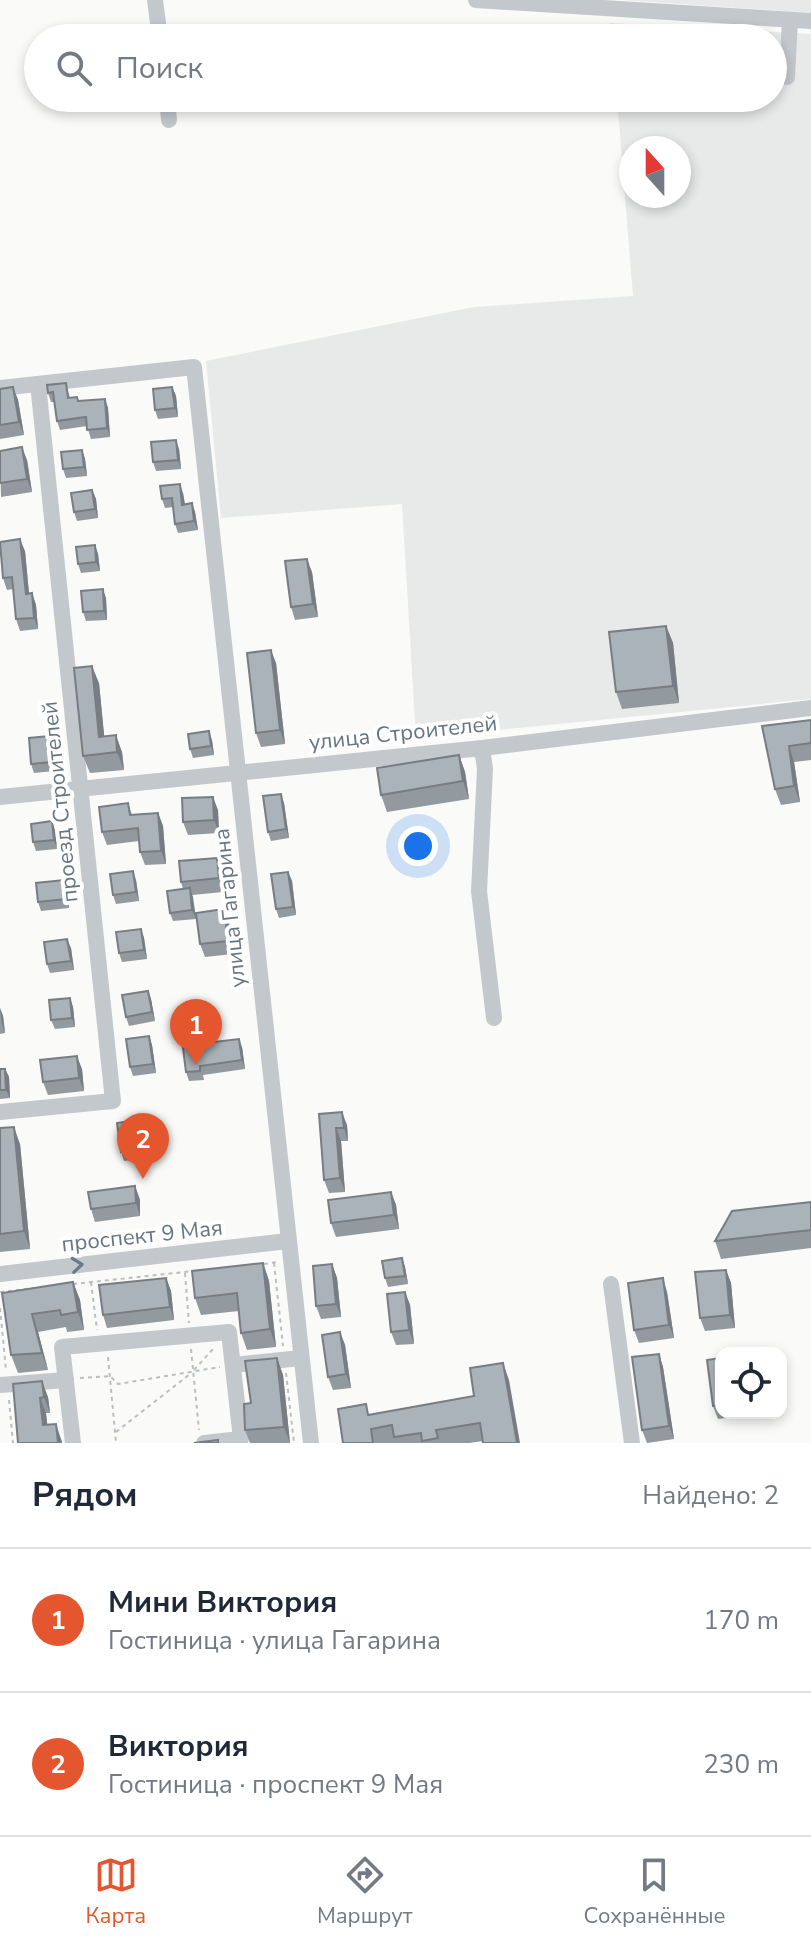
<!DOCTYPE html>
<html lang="ru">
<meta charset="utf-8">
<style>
:root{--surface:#fff;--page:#f6f6f7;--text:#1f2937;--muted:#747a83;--line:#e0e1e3;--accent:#e4572e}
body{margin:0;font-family:"Nunito Sans",sans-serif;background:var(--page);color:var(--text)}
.controls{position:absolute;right:24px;bottom:24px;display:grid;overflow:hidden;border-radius:16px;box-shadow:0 4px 12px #0003}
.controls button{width:72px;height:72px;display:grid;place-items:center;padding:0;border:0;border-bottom:2px solid var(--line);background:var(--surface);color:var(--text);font:40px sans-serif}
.compass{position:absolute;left:619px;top:136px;width:72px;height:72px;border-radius:50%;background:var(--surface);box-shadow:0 4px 12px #0003;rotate:339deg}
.you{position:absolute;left:418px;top:846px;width:28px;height:28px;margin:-20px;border:6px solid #fff;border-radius:50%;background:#1a73e8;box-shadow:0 0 0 12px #1a73e833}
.badge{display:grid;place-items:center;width:52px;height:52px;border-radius:50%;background:var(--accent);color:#fff;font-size:26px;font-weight:700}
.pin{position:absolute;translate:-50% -66px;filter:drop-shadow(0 2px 4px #0008)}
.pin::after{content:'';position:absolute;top:42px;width:28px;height:24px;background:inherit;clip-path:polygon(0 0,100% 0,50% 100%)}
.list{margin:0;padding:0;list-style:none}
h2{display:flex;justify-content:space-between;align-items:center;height:104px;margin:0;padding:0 32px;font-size:34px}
h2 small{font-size:26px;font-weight:400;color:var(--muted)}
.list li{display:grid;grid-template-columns:52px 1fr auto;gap:24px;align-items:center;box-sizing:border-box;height:144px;padding:0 32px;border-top:2px solid var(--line)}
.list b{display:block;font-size:30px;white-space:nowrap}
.list p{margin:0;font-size:26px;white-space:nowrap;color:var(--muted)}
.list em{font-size:26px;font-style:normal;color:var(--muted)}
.icon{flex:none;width:44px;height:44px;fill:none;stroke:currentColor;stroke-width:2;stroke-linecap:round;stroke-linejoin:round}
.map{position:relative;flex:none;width:811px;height:1443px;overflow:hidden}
.search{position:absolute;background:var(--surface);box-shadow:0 4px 12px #0003;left:24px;right:24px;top:24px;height:88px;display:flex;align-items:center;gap:20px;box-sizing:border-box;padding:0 28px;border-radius:44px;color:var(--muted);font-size:30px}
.sheet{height:392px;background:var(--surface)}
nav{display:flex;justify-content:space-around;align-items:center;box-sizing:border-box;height:112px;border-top:2px solid var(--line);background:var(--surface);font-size:22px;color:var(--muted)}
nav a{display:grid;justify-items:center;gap:4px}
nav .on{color:var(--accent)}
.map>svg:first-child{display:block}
.built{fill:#e8e9e9;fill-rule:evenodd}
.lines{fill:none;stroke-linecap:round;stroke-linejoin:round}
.path{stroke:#bbbfc2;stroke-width:2;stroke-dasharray:4 4;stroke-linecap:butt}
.minor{stroke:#c3c8cc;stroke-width:16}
.wall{fill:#929a9f}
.shaded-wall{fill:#777d82}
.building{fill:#aab3b9;stroke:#777d82;stroke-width:2}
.oneway{stroke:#6a7a87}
.labels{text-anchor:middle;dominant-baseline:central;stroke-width:8;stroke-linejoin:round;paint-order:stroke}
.street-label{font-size:22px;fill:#657683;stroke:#fff}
</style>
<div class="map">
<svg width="811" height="1443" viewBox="0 0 811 1443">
<rect width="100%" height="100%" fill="#fafaf8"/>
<g class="built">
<path d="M621,0H811V13Z"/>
<path d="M610,23L811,34V699L416,738L402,504L221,518L206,361L474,307L633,296L617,98H773V38H612ZM631,148H679V196H631Z"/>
</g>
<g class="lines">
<g class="path">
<path d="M274,1263L283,1346"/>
<path d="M264,1264L277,1262"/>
<path d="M185,1273L189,1323"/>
<path d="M91,1282L97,1330"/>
<path d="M73,1284L194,1271"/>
<path d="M0,1292L35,1288"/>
<path d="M0,1308L6,1370"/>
<path d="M191,1349L199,1430"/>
<path d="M108,1357L116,1443"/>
<path d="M194,1370L214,1348"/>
<path d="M286,1373L294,1443"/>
<path d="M80,1378L110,1376L118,1384L220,1367"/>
<path d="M9,1400L13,1443"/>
<path d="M116,1432L190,1374"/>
</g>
<g class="minor">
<path d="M155,0L160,38"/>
<path d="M476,0L811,21"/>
<path d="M787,77L790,20"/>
<path d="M167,98L169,120"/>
<path d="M0,388L194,367L311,1443"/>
<path d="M482,748L485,769L479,891L494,1018"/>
<path d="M0,797L482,748L811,708"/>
<path d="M0,1112L113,1101L38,384"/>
<path d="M0,1274L288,1241"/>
<path d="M611,1284L632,1443"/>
<path d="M233,1365L301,1358"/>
<path d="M0,1385L66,1380"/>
<path d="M73,1443L62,1347L229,1332L241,1439L204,1443"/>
</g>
</g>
<g class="wall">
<path d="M66,383L70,398L78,401L105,399L108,408L110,437L91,439L87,426L60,430L57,421L54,402H51L48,393Z"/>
<path d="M13,387L18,400L24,435L0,439V389Z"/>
<path d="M172,387L176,396L178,417L158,419L155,410Z"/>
<path d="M179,449L181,469L156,471L153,462Z"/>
<path d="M82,450L85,459L87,476L66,478L63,469Z"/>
<path d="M0,451L27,460L32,492L1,497Z"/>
<path d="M92,490L96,499L98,518L77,521L74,512Z"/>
<path d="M183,493L185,504L192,503L195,512L198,530L178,533L175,524L173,507L165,508L162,499Z"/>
<path d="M95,545L98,554L100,571L81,573L78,564Z"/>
<path d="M25,551L29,593H32L36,605L38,629L20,631L16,619L13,589L7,590L3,578Z"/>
<path d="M312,572L318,617L295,620L291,607Z"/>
<path d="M106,598L107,620L86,621L83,612Z"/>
<path d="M666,626L673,643L679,703L622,709L616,692Z"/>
<path d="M276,663L285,744L261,747L256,733Z"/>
<path d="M99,683L104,736L122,752L124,770L90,773L83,756Z"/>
<path d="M811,720V760L794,762L800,802L781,805L775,789L762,726Z"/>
<path d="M212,740L214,755L193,758L190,749Z"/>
<path d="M52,745L54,771L34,773L31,764Z"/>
<path d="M459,755L465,772L469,799L387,812L381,795Z"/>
<path d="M128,803L132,815L158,813L163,826L166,864L145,865L140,852L139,841L107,845L102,832Z"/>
<path d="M284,803L289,838L271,841L268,832Z"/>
<path d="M218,810L219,833L188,835L183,822Z"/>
<path d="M55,830L57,849L36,851L33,842Z"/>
<path d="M217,858L222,871L223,892L192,895L196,919L173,921L170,913L183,889L181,882Z"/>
<path d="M288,872L292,881L296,915L279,918L276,909Z"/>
<path d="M136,880L139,901L116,904L113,895Z"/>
<path d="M67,889L69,908L41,911L38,902Z"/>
<path d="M229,922L233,954L205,957L200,944Z"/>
<path d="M141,929L144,938L147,959L122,962L119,953Z"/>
<path d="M71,948L74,970L50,973L47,964Z"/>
<path d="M148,991L151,999L155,1021L129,1026L126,1017Z"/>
<path d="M70,998L73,1007L75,1027L55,1029L51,1020Z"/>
<path d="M0,1008L3,1016L5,1033L0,1034Z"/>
<path d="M195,1031L199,1044L242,1047L245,1069L203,1075L204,1080L189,1081L186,1072Z"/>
<path d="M149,1036L152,1045L156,1073L133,1076L130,1067Z"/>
<path d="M0,1069H5L9,1077L10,1098L0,1099Z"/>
<path d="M82,1069L84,1091L48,1095L43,1082Z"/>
<path d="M319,1114L347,1125L348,1141H341L345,1192L329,1193L324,1180Z"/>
<path d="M0,1128L20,1144L30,1249L0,1252Z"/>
<path d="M141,1129L145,1158L124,1161L121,1152Z"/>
<path d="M135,1186L140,1200V1216L95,1222L91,1209Z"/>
<path d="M391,1192L396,1205L399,1229L336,1237L331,1223Z"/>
<path d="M811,1202V1248L721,1259L715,1241Z"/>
<path d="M402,1258L405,1267L408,1284L388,1287L385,1278Z"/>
<path d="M263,1263L269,1281L276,1347L247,1350L241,1333L239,1311L201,1315L195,1298Z"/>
<path d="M332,1264L337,1278L341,1317L321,1319L316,1306Z"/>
<path d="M726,1270L731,1283L735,1328L705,1331L700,1318Z"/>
<path d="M166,1278L171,1291L174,1320L107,1328L103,1315Z"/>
<path d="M73,1282L80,1300L84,1330L67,1332L66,1327L38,1332L48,1370L18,1373L11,1355L2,1293Z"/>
<path d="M405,1292L410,1305L414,1344L396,1345L391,1332Z"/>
<path d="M667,1292L674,1338L639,1343L634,1330Z"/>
<path d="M340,1332L345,1345L351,1388L333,1390L328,1377Z"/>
<path d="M659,1354L663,1367L674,1439L647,1443L642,1430Z"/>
<path d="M277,1358L283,1375L290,1443H250L245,1430L251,1403Z"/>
<path d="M721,1358V1413H752V1415L718,1419L713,1406Z"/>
<path d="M509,1380L483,1441L469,1443H343L370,1415L474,1396Z"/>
<path d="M13,1384L48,1397L50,1413H46L47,1425L61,1439L62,1443H18Z"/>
</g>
<g class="shaded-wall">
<path d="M13,387L18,400L24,435L19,422Z"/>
<path d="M172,387L176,396L178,417L175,408Z"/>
<path d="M105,399L108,408L110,437L107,428Z"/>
<path d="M176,440L179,449L181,469L178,460Z"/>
<path d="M22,447L27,460L32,492L27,479Z"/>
<path d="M82,450L85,459L87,476L84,467Z"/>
<path d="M180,484L183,493L186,513L182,505Z"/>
<path d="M92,490L96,499L98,518L95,509Z"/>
<path d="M192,503L195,512L198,530L194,521Z"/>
<path d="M20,539L25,551L30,605L26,594Z"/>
<path d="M95,545L98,554L100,571L96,562Z"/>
<path d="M307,559L312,572L318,617L313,604Z"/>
<path d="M103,589L106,598L107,620L104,611Z"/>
<path d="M32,593L36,605L38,629L34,618Z"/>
<path d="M666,626L673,643L679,703L673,686Z"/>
<path d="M271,650L276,663L285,744L280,730Z"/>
<path d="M92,666L99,683L106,754L99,737Z"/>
<path d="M209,731L212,740L214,755L211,746Z"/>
<path d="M116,735L122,752L124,770L117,752Z"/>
<path d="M49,736L52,745L54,771L51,762Z"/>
<path d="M789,746L794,762L800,802L794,786Z"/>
<path d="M459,755L465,772L469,799L463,781Z"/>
<path d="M281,794L284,803L289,838L286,829Z"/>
<path d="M213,797L218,810L219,833L214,820Z"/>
<path d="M158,813L163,826L166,864L161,851Z"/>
<path d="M52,821L55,830L57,849L54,840Z"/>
<path d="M217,858L222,871L223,892L219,878Z"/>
<path d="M133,871L136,880L139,901L136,892Z"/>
<path d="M288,872L292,881L296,915L293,907Z"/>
<path d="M64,880L67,889L69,908L66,899Z"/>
<path d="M190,888L193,897L196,919L192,910Z"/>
<path d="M224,909L229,922L233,954L228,941Z"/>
<path d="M141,929L144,938L147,959L144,950Z"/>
<path d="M67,939L71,948L74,970L71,961Z"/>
<path d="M148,991L151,999L155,1021L152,1012Z"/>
<path d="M70,998L73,1007L75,1027L72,1018Z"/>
<path d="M0,1008L3,1016L5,1033L2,1024Z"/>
<path d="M149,1036L152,1045L156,1073L153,1064Z"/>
<path d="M239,1039L242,1047L245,1069L242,1060Z"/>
<path d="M77,1056L82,1069L84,1091L79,1078Z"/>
<path d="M5,1069L9,1077L10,1098L6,1090Z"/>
<path d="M342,1112L347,1125L348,1141L344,1128Z"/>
<path d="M138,1120L141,1129L145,1158L142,1149Z"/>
<path d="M14,1127L20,1144L30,1249L24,1231Z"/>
<path d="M336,1128L341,1141L345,1192L340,1178Z"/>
<path d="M135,1186L140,1200V1216L136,1203Z"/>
<path d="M391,1192L396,1205L399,1229L394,1215Z"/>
<path d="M402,1258L405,1267L408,1284L405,1276Z"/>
<path d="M263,1263L269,1281L276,1347L270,1329Z"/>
<path d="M332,1264L337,1278L341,1317L336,1304Z"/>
<path d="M726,1270L731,1283L735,1328L730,1315Z"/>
<path d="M166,1278L171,1291L174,1320L170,1307Z"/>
<path d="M663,1278L667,1292L674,1338L669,1325Z"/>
<path d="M73,1282L80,1300L84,1330L78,1312Z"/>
<path d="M405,1292L410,1305L414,1344L409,1330Z"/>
<path d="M32,1314L38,1332L48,1370L42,1353Z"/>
<path d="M340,1332L345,1345L351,1388L346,1374Z"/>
<path d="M659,1354L663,1367L674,1439L669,1426Z"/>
<path d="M277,1358L283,1375L290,1443L284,1427Z"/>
<path d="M503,1363L509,1380L520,1443H517Z"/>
<path d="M42,1381L48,1397L50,1413L44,1397Z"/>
<path d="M40,1398L46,1413L49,1440L43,1425Z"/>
<path d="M56,1424L61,1439L62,1443H58Z"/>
</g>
<g class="building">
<path d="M66,383L68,398L77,397L78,401L105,399L107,428L87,430L86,417L57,421L53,392L48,393L47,385Z"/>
<path d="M13,387L19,422L0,425V389Z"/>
<path d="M172,387L175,408L155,410L153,389Z"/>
<path d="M176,440L178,460L153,462L151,442Z"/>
<path d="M22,447L27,479L0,483V451Z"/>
<path d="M82,450L84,467L63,469L61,452Z"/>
<path d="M180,484L182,505L192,503L194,521L175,524L172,498L162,499L160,486Z"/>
<path d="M92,490L95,509L74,512L71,493Z"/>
<path d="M20,539L26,594L32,593L34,618L16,619L12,577L3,578L0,542Z"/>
<path d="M95,545L96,562L78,564L76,547Z"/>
<path d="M307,559L313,604L291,607L285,561Z"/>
<path d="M103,589L104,611L83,612L81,591Z"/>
<path d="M666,626L673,686L616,692L609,632Z"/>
<path d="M271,650L280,730L256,733L247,653Z"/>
<path d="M92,666L99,737L116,735L117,752L83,756L74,668Z"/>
<path d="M811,720V743L789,746L794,786L775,789L762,726Z"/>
<path d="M209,731L211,746L190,749L188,734Z"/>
<path d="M49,736L51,762L31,764L29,738Z"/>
<path d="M459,755L463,781L381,795L377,768Z"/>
<path d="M281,794L286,829L268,832L263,796Z"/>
<path d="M213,797L214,820L183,822L182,798Z"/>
<path d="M128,803L130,815L158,813L161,851L140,852L138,828L102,832L99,807Z"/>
<path d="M52,821L54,840L33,842L31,824Z"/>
<path d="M217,858L219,878L181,882L179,861Z"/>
<path d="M133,871L136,892L113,895L110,874Z"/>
<path d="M288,872L293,907L276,909L271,874Z"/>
<path d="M64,880L66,899L38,902L36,883Z"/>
<path d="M190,888L192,910L170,913L167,891Z"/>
<path d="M224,909L228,941L200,944L196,913Z"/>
<path d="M141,929L144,950L119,953L116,932Z"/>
<path d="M67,939L71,961L47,964L44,942Z"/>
<path d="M148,991L152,1012L126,1017L122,995Z"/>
<path d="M70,998L72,1018L51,1020L49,1000Z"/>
<path d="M195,1031L197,1044L239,1039L242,1060L200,1066V1071L186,1072L181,1032Z"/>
<path d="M149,1036L153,1064L130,1067L126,1039Z"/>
<path d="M77,1056L79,1078L43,1082L40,1060Z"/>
<path d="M0,1069H5L6,1090H0Z"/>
<path d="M342,1112L344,1128H336L340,1178L324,1180L319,1114Z"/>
<path d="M138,1120L142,1149L121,1152L117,1123Z"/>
<path d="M14,1127L24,1231L0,1234V1128Z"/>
<path d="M135,1186L136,1203L91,1209L88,1192Z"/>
<path d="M391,1192L394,1215L331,1223L328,1200Z"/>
<path d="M811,1202V1230L715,1241L732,1211Z"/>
<path d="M402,1258L405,1276L385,1278L382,1261Z"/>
<path d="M263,1263L270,1329L241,1333L237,1293L195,1298L192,1271Z"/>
<path d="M332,1264L336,1304L316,1306L313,1266Z"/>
<path d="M726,1270L730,1315L700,1318L695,1272Z"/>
<path d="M166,1278L170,1307L103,1315L99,1285Z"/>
<path d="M663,1278L669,1325L634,1330L628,1283Z"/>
<path d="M73,1282L78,1312L61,1315L60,1310L32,1314L42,1353L11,1355L2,1293Z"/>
<path d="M405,1292L409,1330L391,1332L387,1294Z"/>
<path d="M340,1332L346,1374L328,1377L322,1335Z"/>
<path d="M659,1354L669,1426L642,1430L632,1357Z"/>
<path d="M277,1358L284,1427L245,1430L244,1404L251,1403L245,1361Z"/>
<path d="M721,1358V1405L713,1406L707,1360Z"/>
<path d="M503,1363L517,1443H483L480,1423L436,1430L438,1438L422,1441L421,1433L394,1437L392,1425L371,1429L373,1443H343L338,1409L366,1404L368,1415L474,1396L470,1368Z"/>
<path d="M42,1381L44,1397L40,1398L43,1425L56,1424L58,1443H18L13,1384Z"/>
<path d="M218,1440V1443H194Z"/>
</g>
<defs><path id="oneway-chevron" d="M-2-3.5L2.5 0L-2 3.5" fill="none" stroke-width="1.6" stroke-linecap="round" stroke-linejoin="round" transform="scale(2)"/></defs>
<use class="oneway" href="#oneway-chevron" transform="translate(77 1265) rotate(-6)"/>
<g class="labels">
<g class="street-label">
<text transform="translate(403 733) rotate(-6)">улица Строителей</text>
<text transform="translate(60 802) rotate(-96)">проезд Строителей</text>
<text transform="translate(230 908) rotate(-96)">улица Гагарина</text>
<text transform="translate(142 1236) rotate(-6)">проспект 9 Мая</text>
</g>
</g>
</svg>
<div class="controls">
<button><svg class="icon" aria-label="locate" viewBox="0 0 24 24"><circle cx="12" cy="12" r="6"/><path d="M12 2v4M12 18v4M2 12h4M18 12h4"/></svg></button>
</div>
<svg class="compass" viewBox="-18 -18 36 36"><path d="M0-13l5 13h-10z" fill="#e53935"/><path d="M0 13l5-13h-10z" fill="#747a83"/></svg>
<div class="you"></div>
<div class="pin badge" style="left:196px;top:1065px">1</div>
<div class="pin badge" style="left:143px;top:1179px">2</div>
<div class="search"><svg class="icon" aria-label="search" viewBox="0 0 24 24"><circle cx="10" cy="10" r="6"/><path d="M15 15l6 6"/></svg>Поиск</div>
</div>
<section class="sheet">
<h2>Рядом<small>Найдено: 2</small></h2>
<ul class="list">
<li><span class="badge">1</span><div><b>Мини Виктория</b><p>Гостиница · улица Гагарина</p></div><em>170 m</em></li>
<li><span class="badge">2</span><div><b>Виктория</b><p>Гостиница · проспект 9 Мая</p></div><em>230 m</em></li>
</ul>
</section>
<nav>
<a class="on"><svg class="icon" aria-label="map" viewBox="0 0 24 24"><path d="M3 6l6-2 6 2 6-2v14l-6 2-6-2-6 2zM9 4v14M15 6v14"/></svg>Карта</a>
<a><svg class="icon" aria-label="directions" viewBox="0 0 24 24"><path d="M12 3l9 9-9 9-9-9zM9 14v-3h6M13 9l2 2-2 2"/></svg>Маршрут</a>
<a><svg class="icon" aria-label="saved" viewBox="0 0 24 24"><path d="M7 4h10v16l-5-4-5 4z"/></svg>Сохранённые</a>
</nav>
